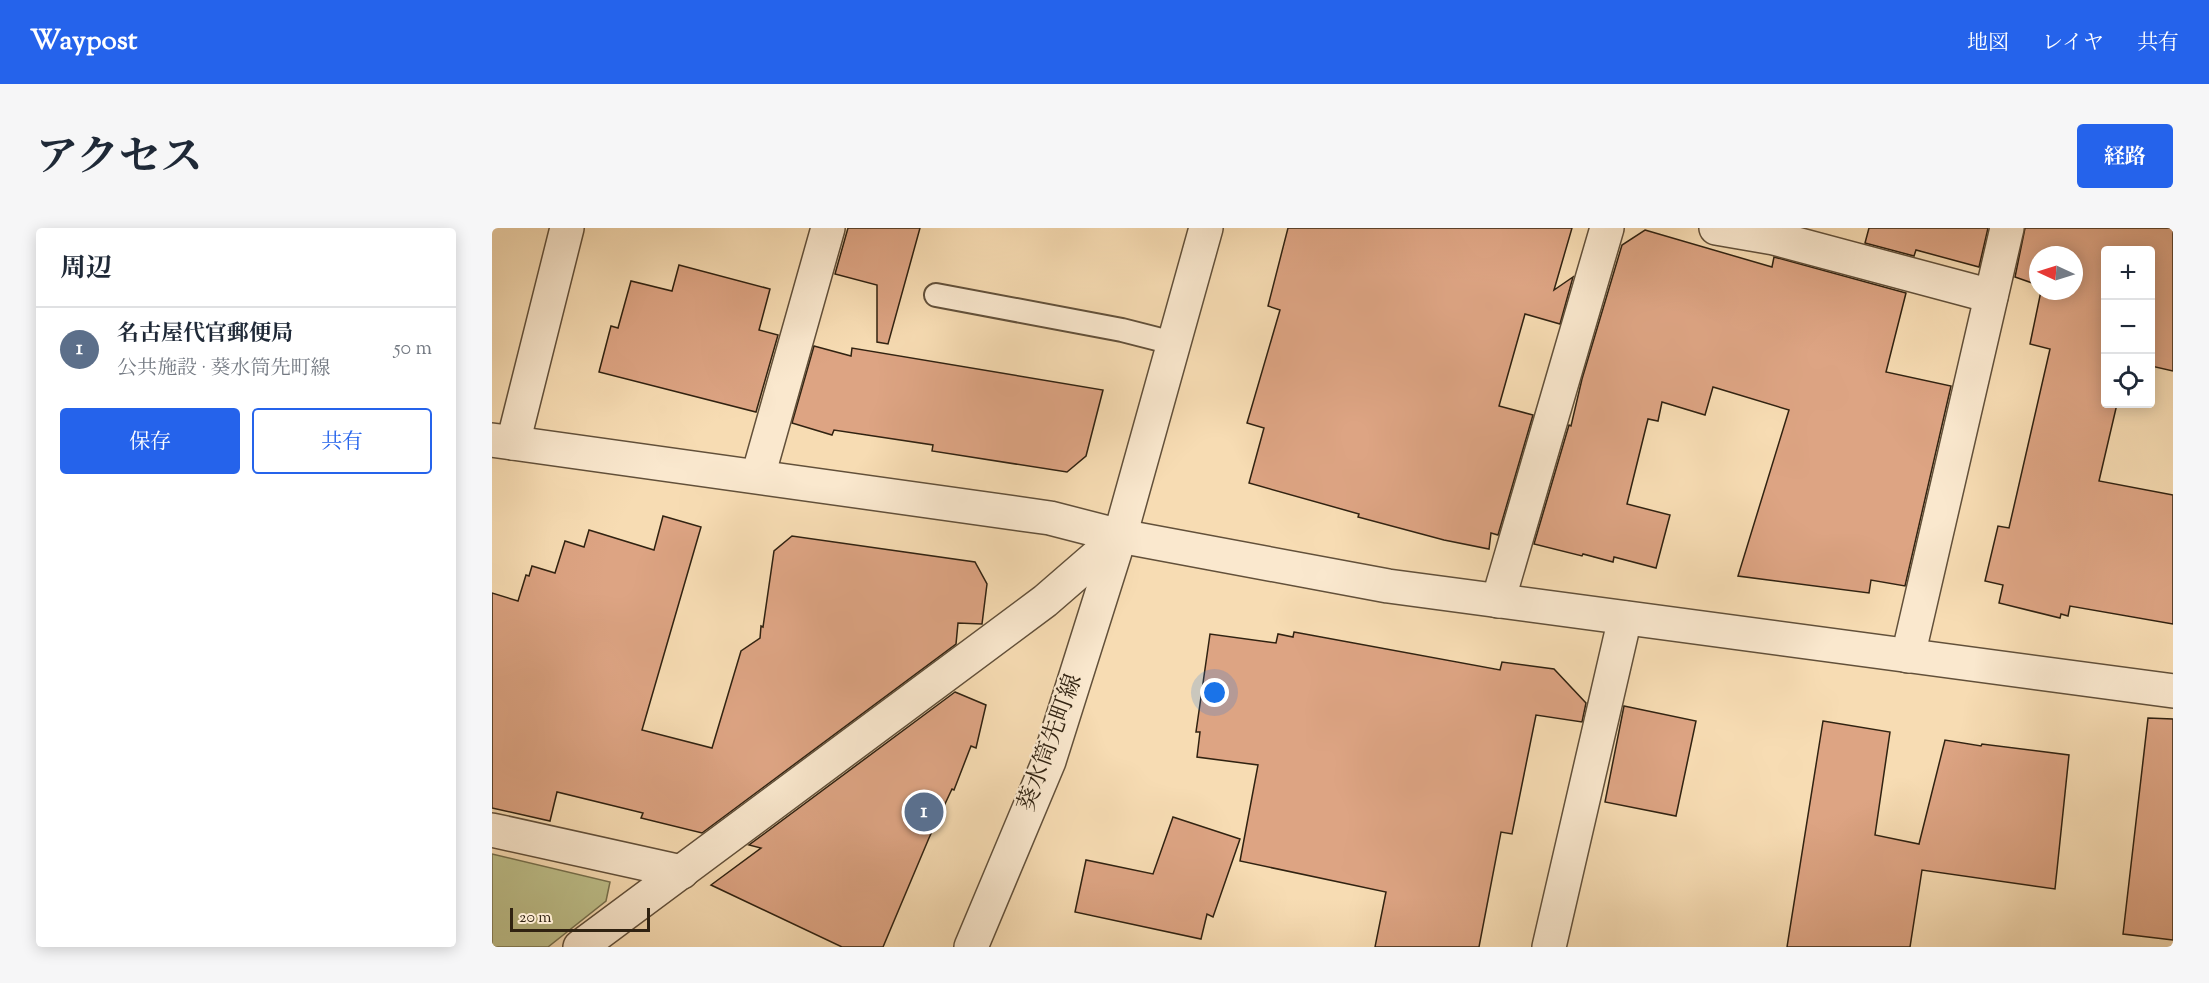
<!DOCTYPE html>
<html lang="ja">
<meta charset="utf-8">
<style>
:root{--surface:#fff;--page:#f6f6f7;--text:#1f2937;--muted:#747a83;--line:#e0e1e3;--accent:#2563eb}
body{margin:0;font-family:"Sorts Mill Goudy","Noto Serif JP",serif;background:var(--page);color:var(--text)}
.controls{position:absolute;right:18px;top:18px;display:grid;overflow:hidden;border-radius:6px;box-shadow:0 3px 15px #0003}
.controls button{width:54px;height:54px;display:grid;place-items:center;padding:0;border:0;border-bottom:2px solid var(--line);background:var(--surface);color:var(--text);font:30px sans-serif}
.compass{position:absolute;left:1537px;top:18px;width:54px;height:54px;border-radius:50%;background:var(--surface);box-shadow:0 3px 15px #0003;rotate:274deg}
.scale{position:absolute;left:18px;bottom:15px;width:140px;box-sizing:border-box;padding-left:6px;border:3px solid #302211;border-top:0;font-size:16px;line-height:21px;white-space:nowrap;color:#302211;-webkit-text-stroke:4px #fae8ce;paint-order:stroke}
.you{position:absolute;left:723px;top:465px;width:21px;height:21px;margin:-15px;border:4px solid #fff;border-radius:50%;background:#1a73e8;box-shadow:0 0 0 9px #1a73e833}
.badge{display:grid;place-items:center;width:39px;height:39px;border-radius:50%;background:var(--accent);color:#fff;font-size:20px;font-weight:700}
.pin{position:absolute;translate:-50% -50%;border:3px solid #fff;box-shadow:0 2px 6px #0006}
.list{margin:0;padding:0;list-style:none}
h2{display:flex;justify-content:space-between;align-items:center;height:78px;margin:0;padding:0 24px;font-size:26px}
h2 small{font-size:20px;font-weight:400;color:var(--muted)}
.list li{display:grid;grid-template-columns:39px 1fr auto;gap:18px;align-items:center;box-sizing:border-box;height:84px;padding:0 24px;border-top:2px solid var(--line)}
.list b{display:block;font-size:22px;white-space:nowrap}
.list p{margin:0;font-size:20px;white-space:nowrap;color:var(--muted)}
.list em{font-size:20px;font-style:normal;color:var(--muted)}
.actions{display:flex;gap:12px;padding:18px 24px}
.actions a{flex:1;padding:14px 0;border:2px solid var(--accent);border-radius:6px;text-align:center;font-size:21px;color:var(--accent)}
.actions .main{background:var(--accent);color:#fff}
.icon{flex:none;width:33px;height:33px;fill:none;stroke:currentColor;stroke-width:2;stroke-linecap:round;stroke-linejoin:round}
.map{position:relative;flex:none;width:1681px;height:719px;overflow:hidden;border-radius:6px}
header{display:flex;align-items:center;gap:36px;box-sizing:border-box;height:84px;padding:0 30px;background:var(--accent);color:#fff}
header strong{font-size:28px}
nav{display:flex;gap:33px;margin-inline-start:auto;font-size:21px}
.intro{display:flex;align-items:center;justify-content:space-between;box-sizing:border-box;height:144px;padding:0 36px}
h1{margin:0;font-size:42px}
.button{padding:15px 27px;border-radius:6px;background:var(--accent);color:#fff;font-size:21px;font-weight:700}
main{display:flex;gap:36px;padding:0 36px}
aside{flex:1;background:var(--surface);border-radius:6px;box-shadow:0 3px 15px #0003}
.map>svg:first-child{display:block}
.green{fill:#bec08b;stroke:#77714e;stroke-width:1.5}
.building{fill:#dda483;stroke:#302211;stroke-width:1.5}
.lines{fill:none;stroke-linecap:round;stroke-linejoin:round}
.service-casing{stroke:#62503a;stroke-width:26}
.minor-casing{stroke:#62503a;stroke-width:36}
.tertiary-casing{stroke:#62503a;stroke-width:36}
.service{stroke:#fae8ce;stroke-width:22}
.minor{stroke:#fae8ce;stroke-width:33}
.tertiary{stroke:#fae8ce;stroke-width:33}
.labels{text-anchor:middle;dominant-baseline:central;stroke-width:4.5;stroke-linejoin:round;paint-order:stroke}
.street-label{font-size:24px;fill:#302211;stroke:#fae8ce}
</style>
<header>
<strong>Waypost</strong>
<nav><a>地図</a><a>レイヤ</a><a>共有</a></nav>
</header>
<div class="intro"><h1>アクセス</h1><a class="button">経路</a></div>
<main>
<aside>
<h2>周辺<small></small></h2>
<ul class="list">
<li><span class="badge" style="background:#5c6f8a">1</span><div><b>名古屋代官郵便局</b><p>公共施設 · 葵水筒先町線</p></div><em>50 m</em></li>
</ul>
<div class="actions"><a class="main">保存</a><a>共有</a></div>
</aside>
<div class="map">
<svg width="1681" height="719" viewBox="0 0 1681 719">
<rect width="100%" height="100%" fill="#f7dcb3"/>
<filter id="stains"><feTurbulence type="fractalNoise" baseFrequency=".00333" numOctaves="4"/><feColorMatrix values="0 0 0 0 .2 0 0 0 0 .09 0 0 0 0 .02 0 0 0 .5 -.17"/></filter>
<radialGradient id="worn" r=".72"><stop offset=".6" stop-color="#630" stop-opacity="0"/><stop offset="1" stop-color="#630" stop-opacity=".3"/></radialGradient>
<path class="green" d="M0,626L118,654L114,673L56,719H0Z"/>
<g class="building">
<path d="M356,0H428L396,116L385,114V57L343,46Z"/>
<path d="M796,0H1080L1062,62L1081,49L1068,96L1033,86L1007,178L1041,187L1006,307L999,305L997,321L952,312L866,289L867,286L757,255L772,200L755,195L788,82L776,78Z"/>
<path d="M1377,0H1496L1487,39L1424,22L1422,28L1373,15Z"/>
<path d="M1533,0H1681V143L1659,138V22H1614V176H1625L1607,253L1681,267V396L1578,378L1576,388L1569,386L1568,390L1507,375L1511,357L1493,353L1506,298L1517,300L1558,121L1538,116L1549,63H1582V27H1546V57L1523,49Z"/>
<path d="M1153,2L1280,39L1282,29L1414,65L1394,144L1459,158L1413,358L1379,352L1377,365L1246,348L1297,182L1221,159L1213,187L1170,174L1166,193L1156,191L1135,276L1178,287L1164,340L1122,329L1121,334L1091,326L1090,328L1042,316L1077,197L1079,198L1090,151L1130,17Z"/>
<path d="M187,37L278,61L267,102L286,107L264,184L107,144L119,98L126,100L139,53L180,63Z"/>
<path d="M322,118L359,128L360,120L611,162L594,228L575,244L440,223L441,217L342,202L340,207L300,195Z"/>
<path d="M171,288L209,299L150,502L220,520L249,423L268,410L269,398L271,399L282,323L300,308L483,334L495,356L490,396L466,395L464,416L210,605L149,590L151,585L65,564L58,593L0,580V365L26,373L34,347L37,348L40,338L63,345L73,313L92,319L97,302L162,322Z"/>
<path d="M802,404L1008,442L1010,434L1062,441L1094,475L1090,494L1044,487L1020,606L1009,604L987,719H883L894,664L748,633L766,537L705,529L708,504H704L718,406L784,415L786,406L801,409Z"/>
<path d="M463,464L494,477L484,520L479,518L462,562L460,561L437,610L391,719H350L219,657L269,620L257,617Z"/>
<path d="M1132,478L1204,493L1184,588L1113,574Z"/>
<path d="M1656,490L1681,491V712L1631,706Z"/>
<path d="M1331,493L1398,504L1383,607L1427,616L1453,512L1489,518L1490,516L1577,527L1563,661L1430,642L1418,719H1295Z"/>
<path d="M681,589L748,611L721,689L715,686L709,711L583,684L594,632L661,646Z"/>
</g>
<g class="lines">
<defs>
<path id="service" d="M444,67L630,102L681,115"/>
<g id="minor">
<path d="M1224,0L1282,10L1499,68"/>
<path d="M0,212L558,290L628,308L896,358L1681,463"/>
<path d="M21,215L75,0"/>
<path d="M266,248L336,0"/>
<path d="M1006,373L1115,0"/>
<path d="M1416,428L1515,0"/>
<path d="M0,602L190,644"/>
<path d="M88,719L553,373L628,308"/>
<path d="M1057,719L1133,390"/>
</g>
<path id="tertiary" d="M479,719L557,533L628,308L714,0"/>
</defs>
<use href="#service" class="service-casing"/>
<use href="#minor" class="minor-casing"/>
<use href="#tertiary" class="tertiary-casing"/>
<use href="#service" class="service"/>
<use href="#minor" class="minor"/>
<use href="#tertiary" class="tertiary"/>
</g>
<g class="labels">
<g class="street-label">
<text transform="translate(559 515) rotate(-70)">葵水筒先町線</text>
</g>
</g>
<rect width="100%" height="100%" filter="url(#stains)"/>
<rect width="100%" height="100%" fill="url(#worn)"/>
</svg>
<div class="controls">
<button>+</button>
<button>−</button>
<button><svg class="icon" aria-label="locate" viewBox="0 0 24 24"><circle cx="12" cy="12" r="6"/><path d="M12 2v4M12 18v4M2 12h4M18 12h4"/></svg></button>
</div>
<svg class="compass" viewBox="-18 -18 36 36"><path d="M0-13l5 13h-10z" fill="#e53935"/><path d="M0 13l5-13h-10z" fill="#747a83"/></svg>
<div class="scale">20 m</div>
<div class="you"></div>
<div class="pin badge" style="left:432px;top:584px;background:#5c6f8a">1</div>
</div>
</main>
